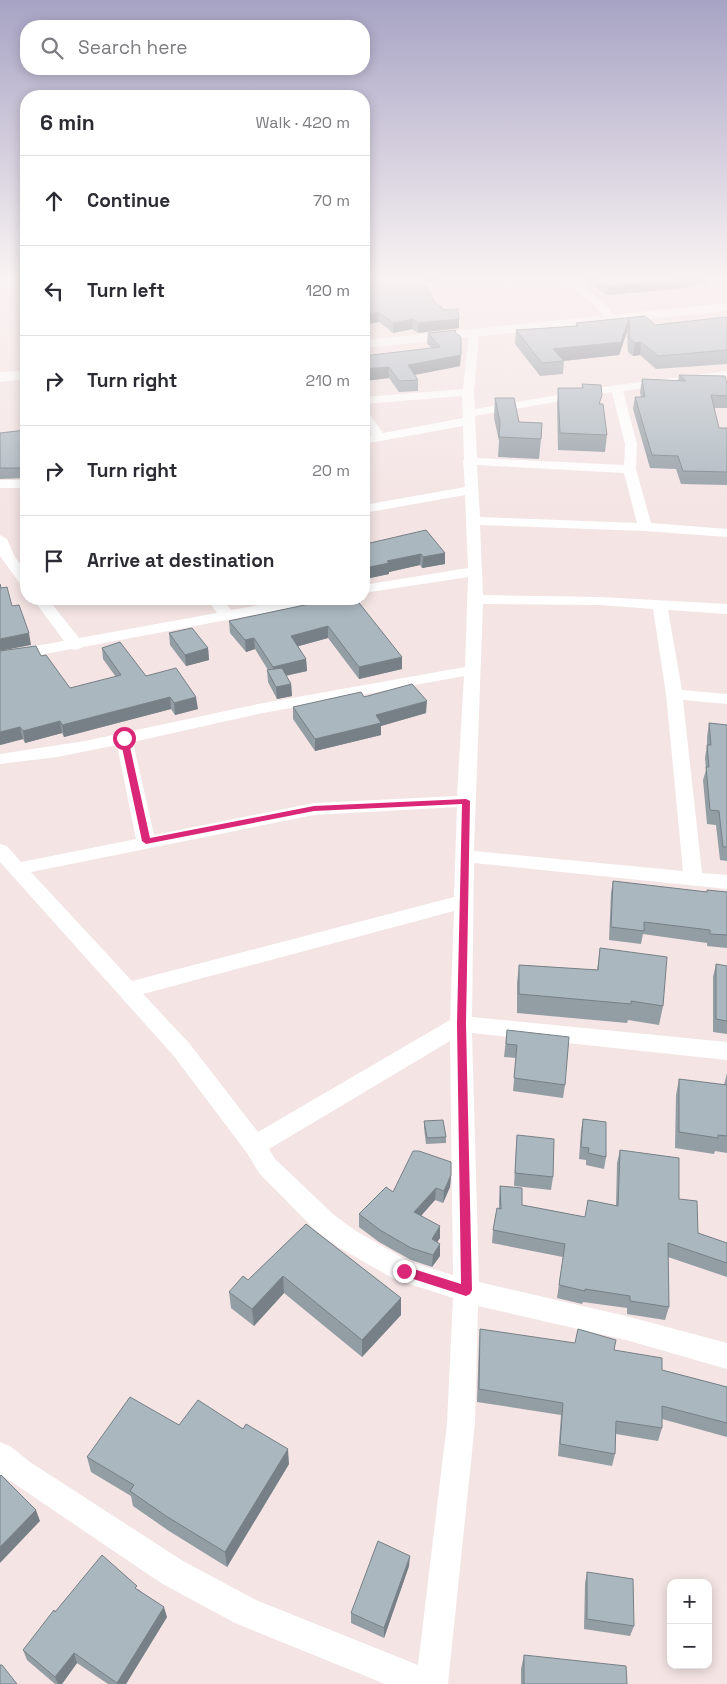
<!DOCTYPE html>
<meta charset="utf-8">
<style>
:root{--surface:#fff;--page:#f2f2f3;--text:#2b2b33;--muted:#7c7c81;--line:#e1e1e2}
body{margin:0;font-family:"Space Grotesk",sans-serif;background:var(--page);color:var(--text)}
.controls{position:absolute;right:15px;bottom:15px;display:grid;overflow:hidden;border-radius:10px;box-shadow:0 2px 12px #0003}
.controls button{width:45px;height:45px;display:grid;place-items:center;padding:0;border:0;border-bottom:1px solid var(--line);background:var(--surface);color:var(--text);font:25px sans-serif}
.stop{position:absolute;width:15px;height:15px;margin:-11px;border:4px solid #db2777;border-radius:50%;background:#fff}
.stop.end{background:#db2777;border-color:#fff;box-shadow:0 1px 5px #0008}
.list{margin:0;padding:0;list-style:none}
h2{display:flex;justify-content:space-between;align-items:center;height:65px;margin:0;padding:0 20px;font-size:21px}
h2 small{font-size:16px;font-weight:400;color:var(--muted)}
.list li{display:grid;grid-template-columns:32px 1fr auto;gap:15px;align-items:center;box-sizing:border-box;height:90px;padding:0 20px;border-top:1px solid var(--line)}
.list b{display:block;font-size:19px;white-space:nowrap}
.list em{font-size:16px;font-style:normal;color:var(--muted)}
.icon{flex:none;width:28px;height:28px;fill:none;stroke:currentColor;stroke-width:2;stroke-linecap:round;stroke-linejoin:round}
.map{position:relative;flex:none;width:727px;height:1684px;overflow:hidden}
.search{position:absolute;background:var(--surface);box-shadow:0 2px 12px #0003;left:20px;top:20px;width:350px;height:55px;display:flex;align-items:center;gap:12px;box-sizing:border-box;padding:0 18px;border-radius:20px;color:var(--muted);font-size:19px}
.panel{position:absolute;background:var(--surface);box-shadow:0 2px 12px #0003;left:20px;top:90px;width:350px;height:515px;border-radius:20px}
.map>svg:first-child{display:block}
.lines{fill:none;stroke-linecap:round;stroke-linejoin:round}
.minor{fill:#fff;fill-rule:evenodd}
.major{fill:#fff;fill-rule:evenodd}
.wall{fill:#929da4}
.shaded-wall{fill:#778086}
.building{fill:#aab7bf;stroke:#778086}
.route{fill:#db2777}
</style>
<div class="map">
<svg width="727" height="1684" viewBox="0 0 727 1684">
<rect width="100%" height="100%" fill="#f4e4e4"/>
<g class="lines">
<g class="minor">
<path d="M0,278H22L17,281H0Z"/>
<path d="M561,278H572L604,303L616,318L615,320H607L596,307Z"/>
<path d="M474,330L479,333L474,392L475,409L617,385L727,371V377L623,391L637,444L636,469L651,523L727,529V537L645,531L480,525L483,595L600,597L727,604V614L668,610L682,690L727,694V704L683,700L702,873L727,875V889L474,863L472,1017L727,1042V1060L472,1033L479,1282L626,1316L727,1343V1369L626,1340L478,1306L475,1423L448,1684H385L235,1623L161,1583L0,1474V1442L10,1446L30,1462L183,1561L256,1600L418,1665L447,1423L453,1298L394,1279L338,1247L316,1231L259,1173L247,1153L173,1055L0,862V844L7,846L21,862L136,839L117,745L57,757L0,764V754L85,741L258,704L465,667L468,577L364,593V585L468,568L465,495L364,513V505L465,487L463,461L464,459L463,426L364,444V436L372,435L364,423V411L368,412L383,433L463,418L462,396L364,404V397L463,389L469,333ZM612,392L625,444L624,465L477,458L475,416ZM477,465L624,473L637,523L480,517ZM483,604L600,605L653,609L666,694L683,871L474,851ZM464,676L457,796L314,803L154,835L133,742L258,714ZM457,807L454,897L132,981L31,872L314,815ZM454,911L450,1020L258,1132L189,1043L143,994ZM450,1041L453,1275L410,1262L356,1231L334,1215L275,1159L269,1149Z"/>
<rect x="0" y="480" width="26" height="8"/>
<path d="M0,535L7,539L15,557L26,573V586L21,585L0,556Z"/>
<path d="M33,599H48L79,638L217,613L207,599H222L231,610L295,599H325L323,602L318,603L83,647L76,650L72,649L0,662V652L64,641Z"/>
</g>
<g class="major">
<path d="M727,303V311L364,348V340Z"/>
<path d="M26,371V379L0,382V372Z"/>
</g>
</g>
<g class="wall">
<path d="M364,278H444V280L425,282L434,302L459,319V328L418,333L412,329L393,333L379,322Z"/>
<path d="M582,278H706L705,284L675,289L607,295Z"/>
<path d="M721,278H727V281Z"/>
<path d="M645,316L655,325L727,319V364L656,369L640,355L633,356L628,352L627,332L619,355L564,361L563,374L540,376L515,344L516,330L576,326V323Z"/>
<path d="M428,333H456L460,366L415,375L418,380V391L399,392L389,378L364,381V356L431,348L427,343Z"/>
<path d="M679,375L727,384V408H714L719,428H727V485L681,484L676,469L650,468L633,409L635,397H641L640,392L642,379L678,381Z"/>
<path d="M582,384L601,404L607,435L605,452L558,450L557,405L558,388H582Z"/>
<path d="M495,398L519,422L541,439L539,459L498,457L499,441L494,418Z"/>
<path d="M26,430V478L0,479V433Z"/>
<path d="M364,540L370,543L445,553V564L422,568L420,565L389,572V574L370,578L364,571Z"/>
<path d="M333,599L402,669L359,679L328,638L298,646L306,659L307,671L286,676L291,684L292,696L277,699L268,682L267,670H268L255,649L246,652L230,633L229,621Z"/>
<path d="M169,633L208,648L209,660L186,666L170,645Z"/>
<path d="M102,648L198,709L175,715L171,709L64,737L62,733L25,743L23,739L0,745L41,656L70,688L116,677L103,659Z"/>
<path d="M364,697L426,713L381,726V735L315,751L293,719V707Z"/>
<path d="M709,723L727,725V861L720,860L716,825L707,824L703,780L706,770L705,758L707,745V737Z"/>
<path d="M613,881L707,892V890L727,892V948L707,946V943L643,934L641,944L609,940L611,893Z"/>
<path d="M600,948L663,1006L659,1025L628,1020L627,1023L517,1013V983L519,965L597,970Z"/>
<path d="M716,964L727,966V1034L713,1032V977Z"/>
<path d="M507,1030L565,1085L563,1098L513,1091L516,1058L504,1057Z"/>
<path d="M727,1073V1153L715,1151L714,1154L675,1148L676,1095L679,1079L724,1085Z"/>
<path d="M583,1119L606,1157L604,1169L586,1165V1160L579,1159L581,1131Z"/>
<path d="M424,1121L446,1137V1143L426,1144L424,1128Z"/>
<path d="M517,1135L553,1177L551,1190L514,1186L516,1148Z"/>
<path d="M620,1150L679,1199L698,1233L727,1243V1277L668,1257L669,1307L665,1320L627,1314V1308L583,1302L582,1304L557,1298L563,1257L492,1243L493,1230L499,1209V1200L500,1186L522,1205L585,1217L588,1200L616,1206L617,1163Z"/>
<path d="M451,1175L450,1187L443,1203L435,1200L421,1215L440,1238L437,1242L440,1256L432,1267L411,1260L379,1242L359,1227V1214L393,1192Z"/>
<path d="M306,1224L401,1298V1315L362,1357L284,1293L254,1326L231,1308L229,1292L248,1280Z"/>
<path d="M480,1329L614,1350L662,1370L727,1387V1437L662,1419V1428L658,1441L616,1434L615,1454L612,1466L558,1456L561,1415L477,1402L479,1342Z"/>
<path d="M179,1425L289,1464L227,1567L169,1531L133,1506L131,1496L91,1472L87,1457Z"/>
<path d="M409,1566L384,1638L351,1623V1613Z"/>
<path d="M587,1572L634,1626L630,1636L584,1629L585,1583Z"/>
<path d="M138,1589L167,1617L126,1684H108L77,1663L62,1684H55L27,1660L23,1650L55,1612Z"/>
<path d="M524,1655L627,1684H521V1669Z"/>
</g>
<g class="shaded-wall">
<path d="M421,278H444V280L421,283Z"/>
<path d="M688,278H706L705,284L675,289L607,295L608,286Z"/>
<path d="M379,312V322L364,325V315Z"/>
<path d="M413,319L412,329L393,333V323Z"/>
<path d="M459,319V328L418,333V323Z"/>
<path d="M629,319L627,332L619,355L552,362L553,349Z"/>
<path d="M641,342L640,355L633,356L635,343Z"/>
<path d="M461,355L460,366L408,376V365Z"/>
<path d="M389,367V378L364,381V369Z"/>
<path d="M445,553V564L422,568L423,557Z"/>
<path d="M421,554L420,565L389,572V574L370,578V567L387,561Z"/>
<path d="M328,626V638L292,648L291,636Z"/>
<path d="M29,633L31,645L0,651V639Z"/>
<path d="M254,638L255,649L246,652L245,640Z"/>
<path d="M208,648L209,660L186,666L185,655Z"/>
<path d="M402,657V669L359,679V667Z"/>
<path d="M306,659L307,671L273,678V667Z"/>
<path d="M291,684L292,696L277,699L276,687Z"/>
<path d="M170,697L171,709L64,737L62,725Z"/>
<path d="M196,697L198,709L175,715L174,703Z"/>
<path d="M427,701L426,713L381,726V735L315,751V739L376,715Z"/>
<path d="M60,721L62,733L25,743L23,731Z"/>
<path d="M20,727L23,739L0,745V732Z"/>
<path d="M451,1175L450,1187L443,1203L444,1191Z"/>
<path d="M436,1188L435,1200L414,1224V1212Z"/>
<path d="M440,1226V1238L431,1251L432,1239Z"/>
<path d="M440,1244V1256L432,1267L433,1255Z"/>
<path d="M283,1276L284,1293L254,1326L252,1309Z"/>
<path d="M401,1298V1315L362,1357V1340Z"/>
<path d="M288,1449L289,1464L227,1567L225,1552Z"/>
<path d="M36,1510L40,1521L0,1563V1547Z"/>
<path d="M410,1556L409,1566L384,1638V1628Z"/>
<path d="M164,1607L167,1617L126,1684H118L117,1683Z"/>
<path d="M74,1653L77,1663L62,1684H58L55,1677Z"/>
</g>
<g class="building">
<path d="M364,278H423L434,302L444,310L458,309L459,319L418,323L413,319L393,323L379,312L364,315Z"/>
<path d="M597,278H688L676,280L608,286Z"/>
<path d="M645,316L655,325L726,317L727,319V350L658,356L641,342L635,343L630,339L629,319L621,342L553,349L564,361L542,363L516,330L578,326L576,323Z"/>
<path d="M456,330L455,332L461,337V355L408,365L418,380L399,381L389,367L364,369V356L440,347L428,333Z"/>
<path d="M679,375L725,376L727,384V396L711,395L719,428H727V472L683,471L678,456L652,455L635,397H645L642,379L686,381Z"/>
<path d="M582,384L601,385L602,395L599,404H603L607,435L560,433L558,388H583Z"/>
<path d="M495,398H514L519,422L542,423L541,439L499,437L500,422Z"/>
<path d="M26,430V468H0V433Z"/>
<path d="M426,530L445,553L423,557L421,554L387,561L389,563L370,567L364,560V540L367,539L370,543Z"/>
<path d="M0,584L1,588L7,587L12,606L19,605L29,633L0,639Z"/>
<path d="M333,599H356L402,657L359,667L328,626L291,636L306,659L273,667L254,638L245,640L229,621Z"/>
<path d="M192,628L208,648L185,655L169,633Z"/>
<path d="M120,642L146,676L176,668L196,697L174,703L170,697L62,725L60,721L23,731L20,727L0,732V651L36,646L41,656L46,655L70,688L121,675L102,648Z"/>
<path d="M282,668L291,684L276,687L267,670Z"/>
<path d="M412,684L427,701L376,715L381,723L315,739L293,707L361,692L364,697Z"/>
<path d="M709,723L727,725V847H723L719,811L710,810L706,767H709L707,745H711Z"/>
<path d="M613,881L707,892V890L727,892V935L710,934V930L644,922V931L611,927Z"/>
<path d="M600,948L667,957L663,1006L631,1001V1004L519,994V965L598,970Z"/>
<path d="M716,964L727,966V1021L716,1019Z"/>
<path d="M507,1030L569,1037L565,1085L514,1078L517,1045L506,1044Z"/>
<path d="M679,1079L727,1085V1136L718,1135V1138L679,1132Z"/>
<path d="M583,1119L606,1122V1157L588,1153L589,1148L581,1147Z"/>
<path d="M443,1120L446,1137L427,1138L424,1121Z"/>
<path d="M517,1135L554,1139L553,1177L515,1173Z"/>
<path d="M620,1150L679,1158V1199L697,1201L698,1233L727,1243V1263L668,1243L669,1307L630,1301V1296L585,1289V1291L559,1285L565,1244L493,1230L497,1208L501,1209L500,1186L522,1188V1205L585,1217L588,1200L618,1206Z"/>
<path d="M413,1151H419L451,1162V1175L444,1191L436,1188L414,1212L440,1226L432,1239L440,1244L433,1255L411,1248L380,1230L359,1214L386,1187L393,1192Z"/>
<path d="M306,1224L401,1298L362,1340L283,1276L252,1309L229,1292L243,1276L248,1280Z"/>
<path d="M480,1329L575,1343L578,1329L616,1340L614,1350L662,1358V1370L727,1387V1423L662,1406V1428L616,1421L615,1454L560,1444L563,1403L479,1389Z"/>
<path d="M130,1397L179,1425L198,1400L243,1429L246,1424L288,1449L225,1552L166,1516L130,1491L134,1485L87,1457Z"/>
<path d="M1,1475L36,1510L0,1547V1476Z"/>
<path d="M378,1541L410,1556L384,1628L351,1613Z"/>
<path d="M102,1555L137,1586L135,1588L164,1607L117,1683L74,1653L55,1677L23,1650L54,1610L55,1612Z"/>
<path d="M587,1572L633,1579L634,1626L587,1619Z"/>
<path d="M524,1655L626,1666L627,1684H524Z"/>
<path d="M0,1665H2L17,1684H0Z"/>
</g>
<linearGradient id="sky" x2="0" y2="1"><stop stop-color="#a7a3c4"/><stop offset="0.54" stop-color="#faf3f3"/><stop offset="1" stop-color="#faf3f3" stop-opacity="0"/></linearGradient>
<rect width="727" height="514" fill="url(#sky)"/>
<path class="route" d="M124,736L128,738L150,838L314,806L466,799L470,801L466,1024L472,1290L470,1294L466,1296L404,1276L400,1274L398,1271L400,1268L404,1266L461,1284L457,1024L462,804L314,811L146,844L142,841L120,738Z"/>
</svg>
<div class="controls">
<button>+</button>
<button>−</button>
</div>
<div class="stop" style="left:124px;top:738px"></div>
<div class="stop end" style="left:404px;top:1271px"></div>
<div class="search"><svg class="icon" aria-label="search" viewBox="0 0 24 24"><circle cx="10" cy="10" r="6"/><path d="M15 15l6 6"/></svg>Search here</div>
<section class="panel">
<h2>6 min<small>Walk · 420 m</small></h2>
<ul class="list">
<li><svg class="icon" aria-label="ahead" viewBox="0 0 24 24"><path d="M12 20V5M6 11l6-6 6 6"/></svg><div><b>Continue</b></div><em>70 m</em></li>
<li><svg class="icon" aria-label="left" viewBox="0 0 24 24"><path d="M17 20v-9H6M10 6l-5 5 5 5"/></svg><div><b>Turn left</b></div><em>120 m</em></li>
<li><svg class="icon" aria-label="right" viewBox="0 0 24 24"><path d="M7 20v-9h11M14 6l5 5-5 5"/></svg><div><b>Turn right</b></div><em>210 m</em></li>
<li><svg class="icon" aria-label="right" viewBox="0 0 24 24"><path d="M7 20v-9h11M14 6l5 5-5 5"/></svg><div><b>Turn right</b></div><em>20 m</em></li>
<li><svg class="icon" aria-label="arrive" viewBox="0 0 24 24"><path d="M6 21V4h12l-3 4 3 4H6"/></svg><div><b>Arrive at destination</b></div></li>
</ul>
</section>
</div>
